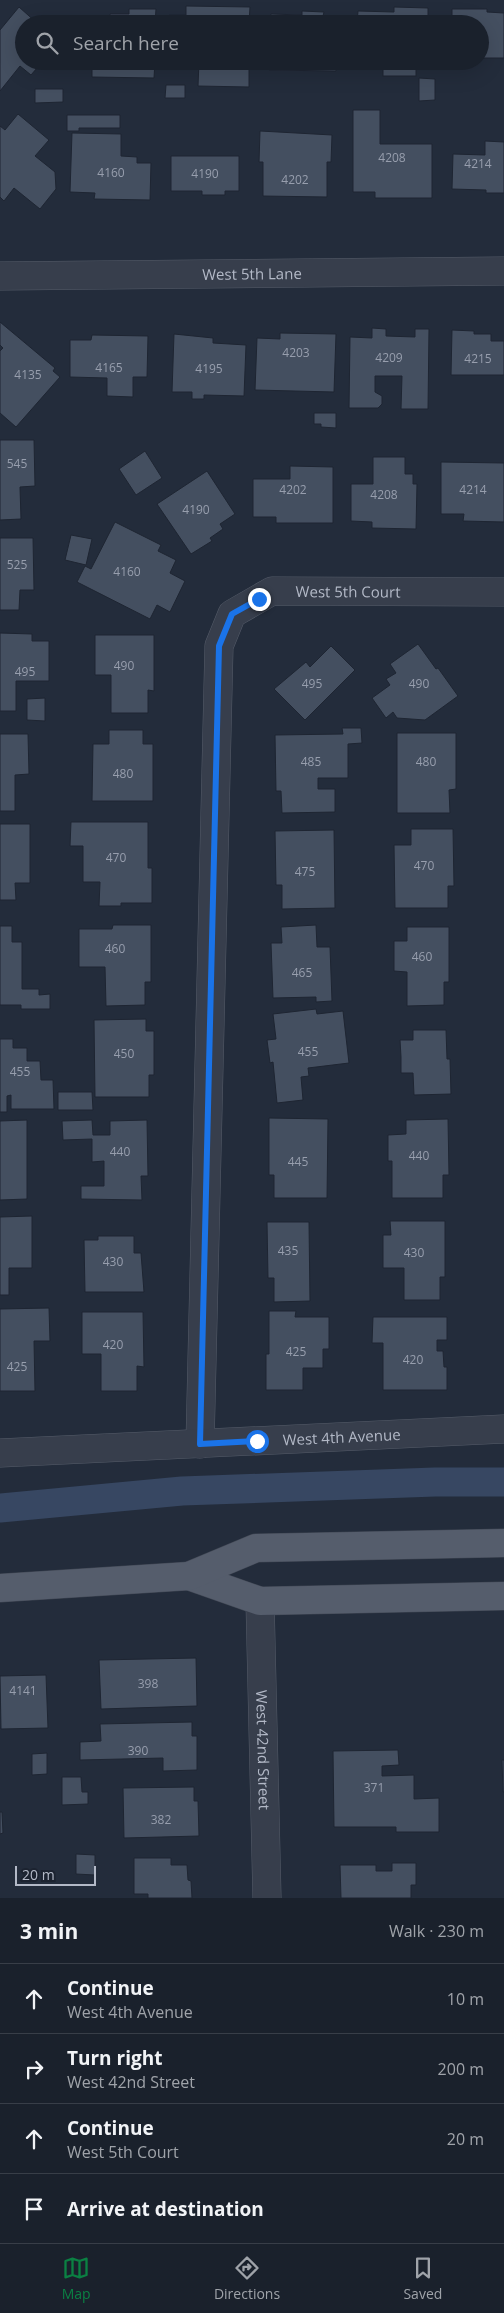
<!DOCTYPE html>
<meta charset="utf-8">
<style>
:root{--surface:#1a212c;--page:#232934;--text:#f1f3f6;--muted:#9fa3a9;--line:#383e48;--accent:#0b8043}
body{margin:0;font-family:"Open Sans",sans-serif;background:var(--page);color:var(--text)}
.scale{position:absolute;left:15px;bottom:12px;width:81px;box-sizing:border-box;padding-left:5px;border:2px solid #b3b9c7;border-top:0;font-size:14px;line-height:18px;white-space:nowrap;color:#b3b9c7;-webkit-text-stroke:4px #1c2330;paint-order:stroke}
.stop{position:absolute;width:15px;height:15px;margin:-11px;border:4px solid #1a73e8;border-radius:50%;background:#fff}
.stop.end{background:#1a73e8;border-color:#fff;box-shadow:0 1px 5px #0008}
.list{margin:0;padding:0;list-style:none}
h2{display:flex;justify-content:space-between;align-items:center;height:65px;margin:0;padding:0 20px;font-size:21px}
h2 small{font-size:16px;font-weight:400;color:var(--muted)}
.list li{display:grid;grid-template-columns:32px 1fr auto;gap:15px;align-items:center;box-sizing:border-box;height:70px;padding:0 20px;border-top:1px solid var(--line)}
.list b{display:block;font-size:19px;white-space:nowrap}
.list p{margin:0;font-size:16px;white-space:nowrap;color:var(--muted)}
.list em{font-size:16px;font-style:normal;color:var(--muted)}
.icon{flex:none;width:28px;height:28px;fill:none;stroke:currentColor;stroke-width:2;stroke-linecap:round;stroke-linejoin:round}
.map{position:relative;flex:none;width:504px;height:1898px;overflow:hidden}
.search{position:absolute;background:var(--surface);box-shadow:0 5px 20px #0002;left:15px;right:15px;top:15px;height:55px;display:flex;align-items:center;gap:12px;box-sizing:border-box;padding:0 18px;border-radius:28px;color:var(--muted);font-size:19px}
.sheet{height:345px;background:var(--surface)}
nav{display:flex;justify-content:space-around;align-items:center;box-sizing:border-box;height:70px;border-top:1px solid var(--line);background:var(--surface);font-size:14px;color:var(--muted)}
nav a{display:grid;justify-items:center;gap:2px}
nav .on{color:var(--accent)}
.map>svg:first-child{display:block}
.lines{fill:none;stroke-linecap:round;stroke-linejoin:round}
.canal{stroke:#374762;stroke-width:29}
.building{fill:#444f60;stroke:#1e2532}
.minor-casing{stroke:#555c69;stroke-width:29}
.major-casing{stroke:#404754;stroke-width:29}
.minor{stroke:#373e4c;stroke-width:28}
.major{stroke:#555d6c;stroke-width:28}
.route{stroke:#1a73e8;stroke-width:6}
.labels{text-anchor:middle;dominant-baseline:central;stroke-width:4.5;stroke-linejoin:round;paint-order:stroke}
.number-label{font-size:12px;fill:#979ead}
.street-label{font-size:15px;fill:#b3b9c7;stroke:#1c2330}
</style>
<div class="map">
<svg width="504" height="1898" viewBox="0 0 504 1898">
<rect width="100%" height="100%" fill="#232c3b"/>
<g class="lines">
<path class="canal" d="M0,1508L182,1491L435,1482H504"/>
</g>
<g class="building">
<path d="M186,6L250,7L249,24H169V15H186Z"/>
<path d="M19,7L38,24H24V61H43L31,75L20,66L0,91V30Z"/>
<path d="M394,7L428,8V24H357L358,11L394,12Z"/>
<path d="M129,9H156L155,24H79V16L110,17V14H129Z"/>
<path d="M452,9H487V12L504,13V58H480V24H452Z"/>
<path d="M302,11L324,12L323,16L338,17L337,24H270L271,14L302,15Z"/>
<path d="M92,61H155L154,78L92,77Z"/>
<path d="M199,61H249V87L198,86Z"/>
<path d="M269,61H337L336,71L269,70Z"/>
<rect x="383" y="61" width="33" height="15"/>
<path d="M419,78L435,79V100L419,101Z"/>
<path d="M166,85H185V98H165Z"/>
<path d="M35,89H63V102L35,103Z"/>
<path d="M353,110H380V144H432V198H375V192H353Z"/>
<path d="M18,114L49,140L35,156L55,172L56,189L40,209L14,188L4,201L0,197V126L5,130Z"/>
<path d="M67,115H120V128H79V131H67Z"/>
<path d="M260,131L332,135L331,162H327V197L263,196V162H259Z"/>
<path d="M72,133L121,134V156L137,157V163H151L150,200L94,199L95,193L70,192Z"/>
<path d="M485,141L504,142V193H486V190L452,189L453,154L485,155Z"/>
<path d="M171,156H239V191H225V195H202V191H171Z"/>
<path d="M0,322L55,368L53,371L60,377L16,427L0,413V351L3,348L0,345Z"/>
<path d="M372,328L386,329V336L415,337V329H429L428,409H401L402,376H375V392L382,396V404L378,408H349L350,337L372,338Z"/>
<path d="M452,330L474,331V334H491V341H504V375H451Z"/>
<path d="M280,333L336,334L334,392L255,390L257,338L280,339Z"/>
<path d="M174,334L213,338V343L246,345L244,396L204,395V399H192V392H172Z"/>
<path d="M92,335L148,336L147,377H133V397L107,396V378L70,377V340H91Z"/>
<path d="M314,413H336V428L321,427V424H314Z"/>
<path d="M0,440H34L35,486L20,487L21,519L0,520Z"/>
<path d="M145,451L162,478L136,495L119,469Z"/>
<path d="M373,457H405V474H413V484H417L416,529L372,528V522L351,521V484H373Z"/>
<path d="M441,462L504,463V522L463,521L464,514H441Z"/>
<path d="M290,466L333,467V523H276V517H253V479H290Z"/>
<path d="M207,471L235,514L220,524L223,529L210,538L212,541L191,554L157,504Z"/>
<path d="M115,522L161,545L158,551L176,560L170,573L185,581L170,612L157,605L150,619L77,582L85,566L91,569Z"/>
<path d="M71,535L92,539L86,565L65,560Z"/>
<path d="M0,538H33L34,590H20L19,610H0Z"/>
<path d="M0,633L32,634V641H49V681H16V711H0Z"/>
<path d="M95,635H154V691L148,690V713H111V675H95Z"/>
<path d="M418,644L436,669L438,668L458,696L425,720L397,718L393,712L386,718L372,698L390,685L386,679L396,673L390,664Z"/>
<path d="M331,646L355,670L305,720L274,689L306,662L310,667Z"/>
<path d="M45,698V721L27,720V699Z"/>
<path d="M342,728H361L362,743L348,744V778H318V789H335V812L282,813L281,791H276L275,735L343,734Z"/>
<path d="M109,730H143V744H153V801H92L93,744H109Z"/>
<path d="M397,733H456V789L449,790L450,813H397Z"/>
<path d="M0,734H28L29,774L15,775V811H0Z"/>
<path d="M71,822H148V868H152V903H121V906H99L100,882H83V846H70Z"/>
<path d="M0,824H30V883H15L16,900H0Z"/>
<path d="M411,829H453L454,886H448V908H395L394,845H411Z"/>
<path d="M334,830L335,908L282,909V885H276L275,831Z"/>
<path d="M113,925H151V982H145V1005L106,1006L105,967H79V929H112Z"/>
<path d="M316,925L317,947H330L332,1001L316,1002V997L273,998L271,943H282L281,927Z"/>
<path d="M0,926H12V942H22V989H39V995L50,994V1009H21V1005H0Z"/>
<path d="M407,927H449V982H444V1005L407,1006V972L394,971V941H407Z"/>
<path d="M316,1009L317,1014L343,1011L349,1063L308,1068L309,1076L301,1077L303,1100L277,1103L273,1062L270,1063L267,1040L276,1039L273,1014Z"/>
<path d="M146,1019V1031H154V1075H149V1097H95L94,1020Z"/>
<path d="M413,1030H446L447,1059H450L451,1094L414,1095L413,1073H401V1057L400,1040H413Z"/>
<path d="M0,1039H13V1048H27V1061H40L41,1080H53L54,1109H11V1095L7,1096V1112H0Z"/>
<path d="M58,1092H92L93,1110H58Z"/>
<path d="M269,1118L328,1119L327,1198H274V1175H269Z"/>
<path d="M448,1119L449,1175H443V1198H392V1161H388V1135L406,1134V1120Z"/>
<path d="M27,1120V1199L0,1200V1121Z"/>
<path d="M92,1120L93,1135H110V1121L147,1120L148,1176H141L142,1200L81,1199V1186H104V1161L92,1162V1139L63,1140L62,1121Z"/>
<path d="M32,1216V1268H9V1295H0V1217Z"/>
<path d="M390,1221H445V1277H440V1300H404V1268H383V1235H391Z"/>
<path d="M267,1222H309L310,1301L274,1302V1278H268Z"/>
<path d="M98,1236H134V1253H141L144,1292H85L84,1240H98Z"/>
<path d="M49,1308L50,1341H34L35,1391H0V1309Z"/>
<path d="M269,1311H296L295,1317H329V1349H323V1368H303V1390H266V1354H269Z"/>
<path d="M82,1312H143L144,1367L137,1366V1391H101V1354H82Z"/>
<path d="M373,1317H447V1340H437V1351H443L444,1367H447V1390H383V1343H372Z"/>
<path d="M196,1658L197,1706L101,1709L99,1660Z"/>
<path d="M46,1675L48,1728L1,1729L0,1676Z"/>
<path d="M192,1722V1736H197V1770L163,1771V1758L80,1760V1742L101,1741L100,1724Z"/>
<path d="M398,1750L399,1765L382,1766V1776L414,1775V1799L439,1798V1832H396V1827H334L333,1751Z"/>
<path d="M47,1753V1774L32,1775V1754Z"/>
<path d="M502,1760H504V1792H503Z"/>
<path d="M62,1777H81L82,1792H88V1804L62,1805Z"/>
<path d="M194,1787V1801H198L199,1836L124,1838L123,1788Z"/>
<path d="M0,1812H2L3,1833L0,1834Z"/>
<path d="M76,1854L95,1855V1875L76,1874Z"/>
<path d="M134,1858H171V1865H187L188,1880L191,1881L192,1898H148V1894H134Z"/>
<path d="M392,1863H416V1885H411V1898H341L340,1865H376V1871H392Z"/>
</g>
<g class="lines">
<defs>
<g id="minor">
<path id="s1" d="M0,276L504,271"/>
<path id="s2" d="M200,1444L219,646L232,614L272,591L504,592"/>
<path id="s3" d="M0,1453L504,1429"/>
<path id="s4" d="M260,1601L267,1898"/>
</g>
<g id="major">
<path d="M189,1576L260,1601L504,1596"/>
<path d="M0,1588L189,1576L256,1548L504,1543"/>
</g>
</defs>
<use href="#minor" class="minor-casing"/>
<use href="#major" class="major-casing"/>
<use href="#minor" class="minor"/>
<use href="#major" class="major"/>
</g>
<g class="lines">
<path class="route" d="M257,1441L200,1444L219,646L232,614L259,599"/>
</g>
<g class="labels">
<g class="number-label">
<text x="392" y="157">4208</text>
<text x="478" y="163">4214</text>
<text x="111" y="172">4160</text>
<text x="205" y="173">4190</text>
<text x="295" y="179">4202</text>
<text x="296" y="352">4203</text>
<text x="389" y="357">4209</text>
<text x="478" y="358">4215</text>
<text x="109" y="367">4165</text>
<text x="209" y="368">4195</text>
<text x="28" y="374">4135</text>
<text x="17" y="463">545</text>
<text x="293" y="489">4202</text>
<text x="473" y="489">4214</text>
<text x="384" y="494">4208</text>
<text x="196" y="509">4190</text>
<text x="17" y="564">525</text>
<text x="127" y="571">4160</text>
<text x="124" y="665">490</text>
<text x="25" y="671">495</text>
<text x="312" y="683">495</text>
<text x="419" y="683">490</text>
<text x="311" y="761">485</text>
<text x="426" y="761">480</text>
<text x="123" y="773">480</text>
<text x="116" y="857">470</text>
<text x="424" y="865">470</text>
<text x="305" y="871">475</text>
<text x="115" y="948">460</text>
<text x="422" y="956">460</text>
<text x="302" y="972">465</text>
<text x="308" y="1051">455</text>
<text x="124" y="1053">450</text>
<text x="20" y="1071">455</text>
<text x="120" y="1151">440</text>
<text x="419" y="1155">440</text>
<text x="298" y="1161">445</text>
<text x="288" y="1250">435</text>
<text x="414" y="1252">430</text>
<text x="113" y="1261">430</text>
<text x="113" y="1344">420</text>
<text x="296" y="1351">425</text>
<text x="413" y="1359">420</text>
<text x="17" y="1366">425</text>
<text x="148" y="1683">398</text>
<text x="23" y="1690">4141</text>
<text x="138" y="1750">390</text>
<text x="374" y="1787">371</text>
<text x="161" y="1819">382</text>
</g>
<g class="street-label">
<text stroke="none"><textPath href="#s1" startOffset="252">West 5th Lane</textPath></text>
<text stroke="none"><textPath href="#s2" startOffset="955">West 5th Court</textPath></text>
<text stroke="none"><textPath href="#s3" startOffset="342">West 4th Avenue</textPath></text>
<text stroke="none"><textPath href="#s4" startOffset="149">West 42nd Street</textPath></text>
</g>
</g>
</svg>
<div class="scale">20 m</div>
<div class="stop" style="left:257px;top:1441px"></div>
<div class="stop end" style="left:259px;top:599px"></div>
<div class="search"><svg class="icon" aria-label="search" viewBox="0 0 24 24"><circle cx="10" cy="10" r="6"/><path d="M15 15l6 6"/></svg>Search here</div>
</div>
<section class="sheet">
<h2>3 min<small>Walk · 230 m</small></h2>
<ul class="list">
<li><svg class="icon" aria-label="ahead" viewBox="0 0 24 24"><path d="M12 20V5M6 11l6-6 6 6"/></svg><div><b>Continue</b><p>West 4th Avenue</p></div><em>10 m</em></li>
<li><svg class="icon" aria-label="right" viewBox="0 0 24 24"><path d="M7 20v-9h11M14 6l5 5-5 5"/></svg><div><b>Turn right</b><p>West 42nd Street</p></div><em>200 m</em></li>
<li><svg class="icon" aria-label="ahead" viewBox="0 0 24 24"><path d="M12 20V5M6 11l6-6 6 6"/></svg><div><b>Continue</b><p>West 5th Court</p></div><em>20 m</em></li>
<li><svg class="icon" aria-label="arrive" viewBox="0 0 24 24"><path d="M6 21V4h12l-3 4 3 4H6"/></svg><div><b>Arrive at destination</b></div></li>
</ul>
</section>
<nav>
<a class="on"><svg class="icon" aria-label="map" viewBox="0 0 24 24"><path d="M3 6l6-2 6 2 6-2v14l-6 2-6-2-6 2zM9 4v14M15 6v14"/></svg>Map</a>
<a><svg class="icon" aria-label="directions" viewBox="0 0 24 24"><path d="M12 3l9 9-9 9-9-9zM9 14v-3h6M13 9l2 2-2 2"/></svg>Directions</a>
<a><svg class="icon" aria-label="saved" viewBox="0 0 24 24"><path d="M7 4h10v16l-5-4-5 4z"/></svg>Saved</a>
</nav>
